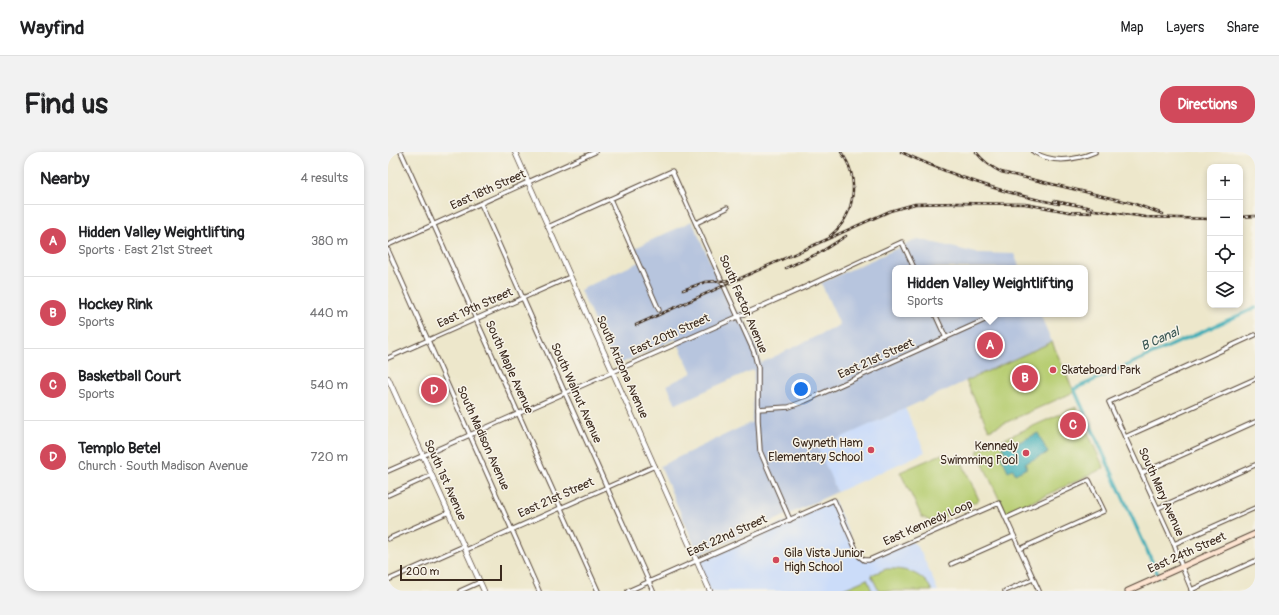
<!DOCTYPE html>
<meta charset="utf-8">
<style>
:root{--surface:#fff;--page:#f2f2f2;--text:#202124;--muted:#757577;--line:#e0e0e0;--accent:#d1495b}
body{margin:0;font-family:Pangolin,sans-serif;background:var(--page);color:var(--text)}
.controls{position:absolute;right:12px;top:12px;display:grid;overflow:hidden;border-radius:8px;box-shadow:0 2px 6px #0003}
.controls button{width:36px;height:36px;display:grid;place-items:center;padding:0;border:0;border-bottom:1px solid var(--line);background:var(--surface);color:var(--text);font:20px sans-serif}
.scale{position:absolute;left:12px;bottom:10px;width:102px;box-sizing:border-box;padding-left:4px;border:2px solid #3b2a1e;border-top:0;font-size:11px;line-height:14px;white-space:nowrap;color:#3b2a1e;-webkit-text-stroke:3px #f7f3e8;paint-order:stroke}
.you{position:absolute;left:413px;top:237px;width:14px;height:14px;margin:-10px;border:3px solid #fff;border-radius:50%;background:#1a73e8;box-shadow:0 0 0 6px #1a73e833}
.badge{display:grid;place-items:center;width:26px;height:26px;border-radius:50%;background:var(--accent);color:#fff;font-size:13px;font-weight:700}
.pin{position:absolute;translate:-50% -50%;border:2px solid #fff;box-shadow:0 1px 4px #0006}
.popup{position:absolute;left:504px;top:113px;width:196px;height:52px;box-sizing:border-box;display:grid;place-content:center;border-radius:8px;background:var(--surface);filter:drop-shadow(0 1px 3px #0005);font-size:13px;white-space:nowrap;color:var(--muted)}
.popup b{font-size:15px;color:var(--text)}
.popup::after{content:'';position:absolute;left:50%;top:100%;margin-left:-8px;border:8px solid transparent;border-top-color:var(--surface)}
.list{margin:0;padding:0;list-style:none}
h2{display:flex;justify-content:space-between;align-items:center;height:52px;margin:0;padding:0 16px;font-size:17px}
h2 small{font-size:13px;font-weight:400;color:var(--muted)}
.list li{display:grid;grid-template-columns:26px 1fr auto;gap:12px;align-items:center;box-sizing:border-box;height:72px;padding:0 16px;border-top:1px solid var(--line)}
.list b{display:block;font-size:15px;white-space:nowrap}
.list p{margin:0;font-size:13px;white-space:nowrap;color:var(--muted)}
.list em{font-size:13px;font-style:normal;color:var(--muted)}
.icon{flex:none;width:22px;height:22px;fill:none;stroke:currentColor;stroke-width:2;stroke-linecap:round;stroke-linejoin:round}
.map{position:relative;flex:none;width:867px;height:439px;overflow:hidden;border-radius:16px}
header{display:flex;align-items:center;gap:24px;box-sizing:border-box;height:56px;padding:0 20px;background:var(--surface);border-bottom:1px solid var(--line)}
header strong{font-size:19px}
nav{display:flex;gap:22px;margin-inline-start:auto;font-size:14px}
.intro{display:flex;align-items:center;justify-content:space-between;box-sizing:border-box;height:96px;padding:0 24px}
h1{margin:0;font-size:28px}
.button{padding:10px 18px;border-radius:16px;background:var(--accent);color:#fff;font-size:14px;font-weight:700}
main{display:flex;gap:24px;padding:0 24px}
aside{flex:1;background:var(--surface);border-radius:16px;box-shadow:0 2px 6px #0003}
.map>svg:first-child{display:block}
.built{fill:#cbdcf9}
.industrial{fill:#b7c5de}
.green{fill:#b8ce73;stroke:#7a7c48}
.water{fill:#3cadb7;stroke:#3c6c6a}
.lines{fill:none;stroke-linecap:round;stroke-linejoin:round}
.canal{stroke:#3cadb7;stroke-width:3.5}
.minor-casing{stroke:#564638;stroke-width:5.5}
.tertiary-casing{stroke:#564638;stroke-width:6}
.secondary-casing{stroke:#564638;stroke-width:7}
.minor{stroke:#fff;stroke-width:3.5}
.tertiary{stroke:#fff;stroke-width:4.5}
.secondary{stroke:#fde4d1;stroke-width:5}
.rail-casing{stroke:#3b2a1e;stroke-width:2.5}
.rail{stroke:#f7f3e8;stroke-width:1;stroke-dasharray:3;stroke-linecap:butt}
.poi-dot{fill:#d1495b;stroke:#f7f3e8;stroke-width:1.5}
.labels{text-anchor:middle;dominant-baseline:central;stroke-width:3;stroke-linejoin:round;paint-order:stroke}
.street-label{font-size:12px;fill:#3b2a1e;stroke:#f7f3e8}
.poi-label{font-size:12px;fill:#3b2a1e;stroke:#f7f3e8;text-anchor:start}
.water-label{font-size:13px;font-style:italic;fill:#3b5854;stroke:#f7f3e8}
</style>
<header>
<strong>Wayfind</strong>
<nav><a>Map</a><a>Layers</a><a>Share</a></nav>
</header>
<div class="intro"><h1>Find us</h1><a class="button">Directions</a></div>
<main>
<aside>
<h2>Nearby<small>4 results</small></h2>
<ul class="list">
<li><span class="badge">A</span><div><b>Hidden Valley Weightlifting</b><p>Sports · East 21st Street</p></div><em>380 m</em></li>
<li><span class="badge">B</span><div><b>Hockey Rink</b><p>Sports</p></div><em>440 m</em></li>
<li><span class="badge">C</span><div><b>Basketball Court</b><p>Sports</p></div><em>540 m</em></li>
<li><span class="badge">D</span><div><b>Templo Betel</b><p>Church · South Madison Avenue</p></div><em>720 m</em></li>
</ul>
</aside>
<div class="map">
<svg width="867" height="439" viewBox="0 0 867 439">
<rect width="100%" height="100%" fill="#f7f3e8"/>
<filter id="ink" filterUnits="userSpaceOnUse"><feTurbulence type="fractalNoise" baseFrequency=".025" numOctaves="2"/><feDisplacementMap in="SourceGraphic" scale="8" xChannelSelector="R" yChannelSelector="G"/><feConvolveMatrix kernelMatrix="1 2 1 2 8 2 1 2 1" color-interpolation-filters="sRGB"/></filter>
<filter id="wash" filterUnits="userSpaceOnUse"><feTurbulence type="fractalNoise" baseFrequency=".012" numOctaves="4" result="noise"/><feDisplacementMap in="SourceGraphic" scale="16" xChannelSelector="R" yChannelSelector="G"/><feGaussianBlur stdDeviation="0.9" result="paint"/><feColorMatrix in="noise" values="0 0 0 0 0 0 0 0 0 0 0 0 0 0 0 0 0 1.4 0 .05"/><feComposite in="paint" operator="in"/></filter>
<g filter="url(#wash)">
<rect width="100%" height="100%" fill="#ede7cb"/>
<g class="built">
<path d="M517,256L537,300L449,340L429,296Z"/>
<path d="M446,348L471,404L476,408L524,389L533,400L550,439H322L309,409Z"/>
</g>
<path class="industrial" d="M304,69L345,161L352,158L370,200L373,211L452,173L433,131L530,87L588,101L626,102L632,116H507V162H652L664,190L430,296L449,340L311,403L272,314L364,270L366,217L288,252L279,233L304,221L288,187L227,214L192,138L253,109L247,96Z"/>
<g class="green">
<path d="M664,190L686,240L601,278L578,229Z"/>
<path d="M688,255L716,316L618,362L589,299Z"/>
<path d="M554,302L573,308L591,348L547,369H542L534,365L512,320Z"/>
<path d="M498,417C516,416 536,421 544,439H491L483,423Z"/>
<path d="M479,427L484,439H454L453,438Z"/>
</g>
<path class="water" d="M650,281L660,301L637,311L639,316L627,322L625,317L620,319L613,304L618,302L614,295L628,288L629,291Z"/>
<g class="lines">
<path class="canal" d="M771,425L686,237L867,156"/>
</g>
</g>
<g filter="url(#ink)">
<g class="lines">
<defs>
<g id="minor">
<path d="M13,0L210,439"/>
<path d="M646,0C665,12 688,8 707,0"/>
<path d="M222,47L271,158"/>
<path d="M93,52L265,439"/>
<path d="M308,71L339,56"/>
<path d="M160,75L284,19L366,200L370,216V268L372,299L402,368"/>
<path d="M0,93L207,0"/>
<path d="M0,98L151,439"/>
<path d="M547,162L558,186"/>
<path d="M0,206L182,125"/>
<path d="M370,257L401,255L417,249L610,162"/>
<path d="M737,285L867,227"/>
<path d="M0,319L415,136L514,90L526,116"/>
<path d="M754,321L867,270"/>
<path d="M0,343L44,323"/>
<path d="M770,356L867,313"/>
<path d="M618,366L701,328L716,359L632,397"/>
<path d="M0,387L61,360"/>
<path d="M786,392L867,356"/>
<path d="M78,398L267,314"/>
<path d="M563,412L626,384"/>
<path d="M0,428L76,394"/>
<path d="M803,438L867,409"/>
<path d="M72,439L92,430"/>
<path d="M240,439L446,348L471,404L476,408H481L611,351L651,439"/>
<path d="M617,439L645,427"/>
<path d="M804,439L794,415L786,392L721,250L867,183"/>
</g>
<g id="tertiary">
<path d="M127,0L322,439"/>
<path d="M0,226L96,439"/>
</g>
<path id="secondary" d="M740,439L867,382"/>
</defs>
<use href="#minor" class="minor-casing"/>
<use href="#tertiary" class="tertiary-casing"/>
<use href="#secondary" class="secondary-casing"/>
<use href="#minor" class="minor"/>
<use href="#tertiary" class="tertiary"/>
<use href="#secondary" class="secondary"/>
<defs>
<g id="rail">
<path d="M513,0C563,23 617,42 671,52"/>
<path d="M588,0C595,9 603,15 613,20L744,51L775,62"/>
<path d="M666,49L704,56"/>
<path d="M699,57L758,65L822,67"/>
<path d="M852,65L867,64"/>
<path d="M442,84C467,64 473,27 453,0"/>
<path d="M398,116L431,101L458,84"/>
<path d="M295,138L317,130L345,128"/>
<path d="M248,173L502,59L527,52L569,51L637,52L681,60L703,61"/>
</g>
</defs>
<use href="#rail" class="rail-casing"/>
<use href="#rail" class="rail"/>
</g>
</g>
<g class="poi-dot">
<circle cx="665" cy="218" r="4"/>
<circle cx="483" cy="298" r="4"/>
<circle cx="638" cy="301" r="4"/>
<circle cx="388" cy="408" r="4"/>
</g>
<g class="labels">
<g class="street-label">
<text transform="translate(100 38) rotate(-24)">East 18th Street</text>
<text transform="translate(355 152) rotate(67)">South Factor Avenue</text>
<text transform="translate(87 156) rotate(-24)">East 19th Street</text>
<text transform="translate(282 183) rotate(-24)">East 20th Street</text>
<text transform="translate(488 207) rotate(-24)">East 21st Street</text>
<text transform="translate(121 215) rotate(66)">South Maple Avenue</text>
<text transform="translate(234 215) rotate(66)">South Arizona Avenue</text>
<text transform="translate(188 241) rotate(66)">South Walnut Avenue</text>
<text transform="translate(95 286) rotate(66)">South Madison Avenue</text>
<text transform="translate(57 328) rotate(66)">South 1st Avenue</text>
<text transform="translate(773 340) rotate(66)">South Mary Avenue</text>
<text transform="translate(168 346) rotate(-24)">East 21st Street</text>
<text transform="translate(540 371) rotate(-24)">East Kennedy Loop</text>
<text transform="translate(339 384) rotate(-24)">East 22nd Street</text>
<text transform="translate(799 401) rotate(-24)">East 24th Street</text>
</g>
<g class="poi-label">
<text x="673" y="218">Skateboard Park</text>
<text x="475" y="291" text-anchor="end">Gwyneth Ham<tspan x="475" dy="14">Elementary School</tspan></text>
<text x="630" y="294" text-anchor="end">Kennedy<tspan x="630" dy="14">Swimming Pool</tspan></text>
<text x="396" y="401">Gila Vista Junior<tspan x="396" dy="14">High School</tspan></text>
</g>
<g class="water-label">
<text transform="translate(772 187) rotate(-24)">B Canal</text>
</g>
</g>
</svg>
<div class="controls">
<button>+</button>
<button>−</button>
<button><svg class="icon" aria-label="locate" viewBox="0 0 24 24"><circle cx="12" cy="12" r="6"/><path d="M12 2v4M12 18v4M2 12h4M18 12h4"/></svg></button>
<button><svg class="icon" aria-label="layers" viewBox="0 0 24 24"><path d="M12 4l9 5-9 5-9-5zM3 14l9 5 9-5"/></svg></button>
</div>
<div class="scale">200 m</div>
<div class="you"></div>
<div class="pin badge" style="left:602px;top:193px">A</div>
<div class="popup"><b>Hidden Valley Weightlifting</b>Sports</div>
<div class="pin badge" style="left:637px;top:226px">B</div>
<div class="pin badge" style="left:685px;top:273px">C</div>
<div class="pin badge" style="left:46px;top:238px">D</div>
</div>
</main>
